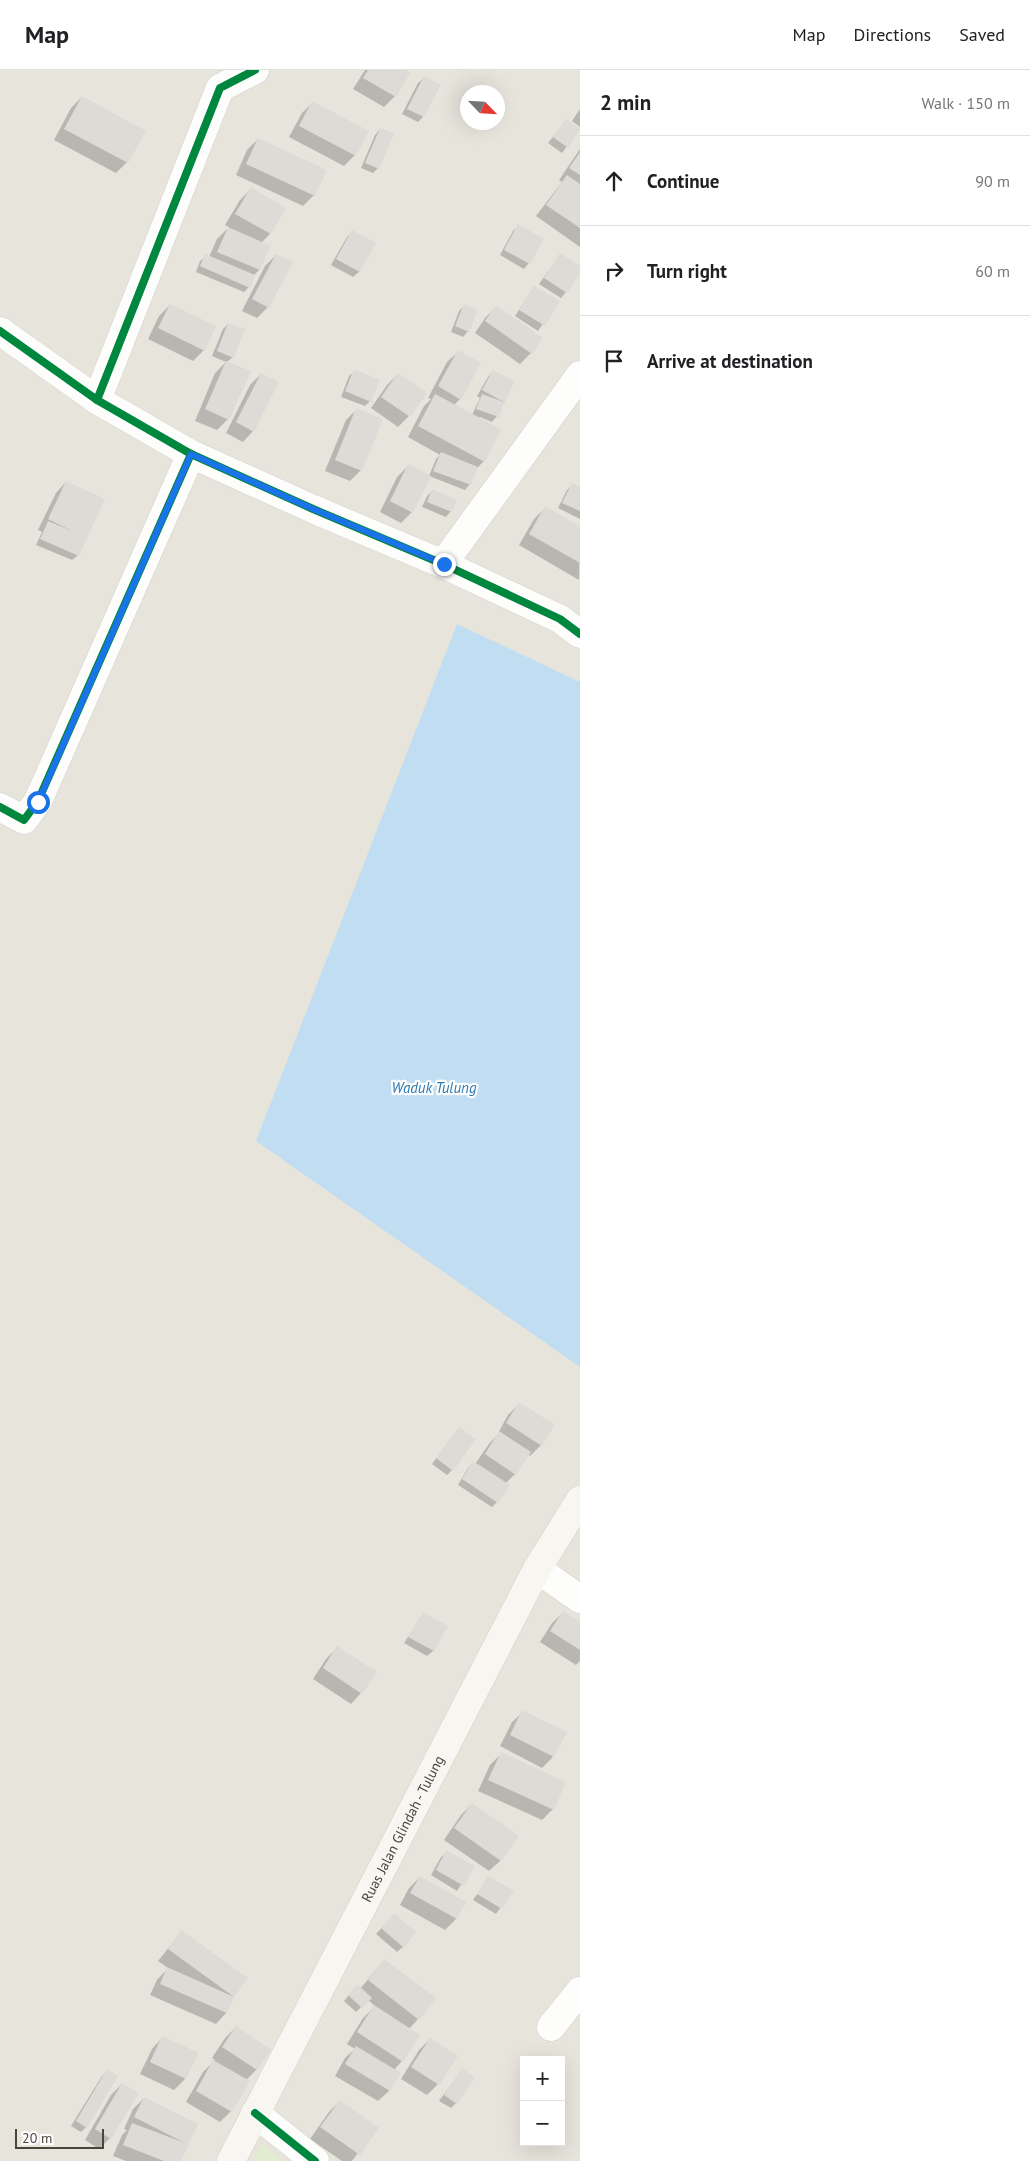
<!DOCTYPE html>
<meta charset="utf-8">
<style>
:root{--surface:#fff;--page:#f2f2f2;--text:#202124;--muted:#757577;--line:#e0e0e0}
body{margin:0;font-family:"PT Sans",sans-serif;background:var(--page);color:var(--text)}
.controls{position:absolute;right:15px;bottom:15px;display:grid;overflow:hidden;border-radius:0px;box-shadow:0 5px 20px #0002}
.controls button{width:45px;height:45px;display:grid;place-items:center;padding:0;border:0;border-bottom:1px solid var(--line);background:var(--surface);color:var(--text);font:25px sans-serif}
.compass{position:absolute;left:460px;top:15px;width:45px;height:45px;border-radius:50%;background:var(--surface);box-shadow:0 5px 20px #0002;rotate:115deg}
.scale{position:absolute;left:15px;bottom:12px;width:89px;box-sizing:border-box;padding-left:5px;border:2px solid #4b4439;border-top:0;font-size:14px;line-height:18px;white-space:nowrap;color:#4b4439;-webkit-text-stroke:4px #fff;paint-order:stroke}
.stop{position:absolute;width:15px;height:15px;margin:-11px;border:4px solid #1a73e8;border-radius:50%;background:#fff}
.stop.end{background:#1a73e8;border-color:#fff;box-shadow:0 1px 5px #0008}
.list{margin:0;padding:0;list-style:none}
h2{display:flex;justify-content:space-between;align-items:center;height:65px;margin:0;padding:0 20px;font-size:21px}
h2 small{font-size:16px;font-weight:400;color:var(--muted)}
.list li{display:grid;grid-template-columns:32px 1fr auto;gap:15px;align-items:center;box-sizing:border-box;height:90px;padding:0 20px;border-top:1px solid var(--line)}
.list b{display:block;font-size:19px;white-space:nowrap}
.list em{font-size:16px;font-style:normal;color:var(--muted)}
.icon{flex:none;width:28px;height:28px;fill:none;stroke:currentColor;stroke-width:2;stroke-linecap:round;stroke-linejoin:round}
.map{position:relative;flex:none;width:580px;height:2091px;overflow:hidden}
header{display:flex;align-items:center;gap:30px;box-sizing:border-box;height:70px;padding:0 25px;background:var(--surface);border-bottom:1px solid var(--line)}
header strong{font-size:24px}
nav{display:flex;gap:28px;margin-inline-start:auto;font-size:18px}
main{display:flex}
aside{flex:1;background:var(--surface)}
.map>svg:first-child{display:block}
.residential{fill:#e7e4dc;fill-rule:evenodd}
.green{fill:#e1eecf}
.water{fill:#c0ddf1}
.shadow{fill:#0003}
.building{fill:#dedbd6}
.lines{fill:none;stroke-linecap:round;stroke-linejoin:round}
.street-casing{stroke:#d2d0cb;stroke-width:29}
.secondary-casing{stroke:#d3cfc5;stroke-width:29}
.street{stroke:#fdfdfc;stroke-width:28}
.secondary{stroke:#f7f6f1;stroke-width:28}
.cycleway-casing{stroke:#fff;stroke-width:11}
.cycleway{stroke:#00873e;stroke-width:8}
.route{stroke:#1a73e8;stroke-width:6}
.labels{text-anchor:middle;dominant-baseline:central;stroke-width:4.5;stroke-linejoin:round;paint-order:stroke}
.street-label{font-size:14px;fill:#4b4439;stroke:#fff}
.water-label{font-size:15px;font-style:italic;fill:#2e7ab2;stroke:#fff}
</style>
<header>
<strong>Map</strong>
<nav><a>Map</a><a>Directions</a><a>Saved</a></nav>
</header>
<main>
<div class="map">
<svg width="580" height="2091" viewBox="0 0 580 2091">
<rect width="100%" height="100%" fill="#f4f2ee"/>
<path class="residential" d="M0,0H580V2091H0ZM468,22H498V52H468ZM524,1990H561V2072H524Z"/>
<path class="green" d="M262,2074L282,2091H254Z"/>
<path class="water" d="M457,554L580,612V1297L256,1071Z"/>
<g class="shadow">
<path d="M365,0H404L395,26L384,37L353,19Z"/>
<path d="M424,8L423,47L418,52L402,44L418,13Z"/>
<path d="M82,27L144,61L127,92L116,103L54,70L71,38Z"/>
<path d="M313,32L368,62L355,85L344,96L289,67L302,43Z"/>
<path d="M580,39V57L572,51Z"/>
<path d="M566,51L579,60L562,83L548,73Z"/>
<path d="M380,59L378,98L373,103L361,98L375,65Z"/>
<path d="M258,69L314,125L303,136L236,105L247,80Z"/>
<path d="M580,79V177L536,146L562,112L559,110Z"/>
<path d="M251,119L270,164L261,173L259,200L253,206L249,217L244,222L196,202L200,191L206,186L209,187L217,169L229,157L225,155L240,130Z"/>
<path d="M518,156L529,193L524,199L500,185L513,161Z"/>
<path d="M352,162L374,174L359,202L353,207L331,195L347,167Z"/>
<path d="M276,185L268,237L257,248L242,241L265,196Z"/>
<path d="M560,185L580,198L566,222L561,228L539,214Z"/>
<path d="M534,217L558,232L538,261L515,246Z"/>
<path d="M170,235L204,280L193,291L148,269L159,246Z"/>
<path d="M465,235L468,261L463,267L451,262L459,241Z"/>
<path d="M496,237L531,283L520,294L475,263L485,248Z"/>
<path d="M228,254L233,287L227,292L228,349L217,360L195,351L215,303L226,292L212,286L223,259Z"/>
<path d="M458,282L460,329L454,335L472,345L480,328L477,326L488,307L493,301L514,312L497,346L492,352L480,347L479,349L484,391L477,398L470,414L465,420L429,406L412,442L401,453L380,442L397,407L408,396L429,406L436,389L440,385L408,367L424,336L431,329L428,328L447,292Z"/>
<path d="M355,301L370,331L365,336L341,327L349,306Z"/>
<path d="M261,304L253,361L243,372L226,363L250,315Z"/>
<path d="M398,304L409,346L398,357L371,338L387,315Z"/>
<path d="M357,339L361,400L350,411L325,401L346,350Z"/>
<path d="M66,412L78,485L72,490L36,475L42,462L38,460L56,423Z"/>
<path d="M572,415L580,418V449L558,438L567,420Z"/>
<path d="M432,421L451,441L446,447L422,437L427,426Z"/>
<path d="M545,438L580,457L579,510L519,475L534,449Z"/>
<path d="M519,1334L553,1356L541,1375L530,1386L528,1385L515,1404L506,1413L497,1432L492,1437L458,1415L468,1398L473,1393L475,1394L489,1374L497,1365L508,1345Z"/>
<path d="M454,1364L452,1400L447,1405L432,1394Z"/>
<path d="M563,1543L580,1553V1591L576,1595L540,1572L552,1553Z"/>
<path d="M423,1544L446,1557L433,1581L427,1586L404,1573Z"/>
<path d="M337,1578L361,1623L351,1634L313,1609L326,1589Z"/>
<path d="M523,1642L553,1687L542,1698L500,1676L512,1652Z"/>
<path d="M501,1684L553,1739L542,1750L478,1721L490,1695Z"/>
<path d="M472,1734L517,1767L500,1791L489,1801L444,1770L461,1745Z"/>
<path d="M447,1782L473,1796L457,1821L431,1805L441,1787Z"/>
<path d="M420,1807L465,1832L456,1849L445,1860L400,1835L409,1818Z"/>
<path d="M489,1807L512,1821L496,1844L473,1830Z"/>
<path d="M389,1850L403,1877L397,1882L376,1864Z"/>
<path d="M181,1862L246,1908L233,1927L226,1943L216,1954L150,1925L157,1910L168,1898L158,1891Z"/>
<path d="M384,1890L418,1949L409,1959L402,1991L394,2000L399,2003L389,2021L378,2031L335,2006L345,1988L355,1979L347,1974L363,1948L375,1936L368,1930L356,1942L344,1931L352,1921L360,1919Z"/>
<path d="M236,1957L269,1980L256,2000L246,2010L231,2041L220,2052L186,2032L203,2002L215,1990L212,1988L225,1968Z"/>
<path d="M162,1968L197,1984L185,2009L174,2020L140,2004L152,1979Z"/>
<path d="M430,1969L438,2014L427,2025L401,2009L419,1980Z"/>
<path d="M462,2000L456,2033L451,2038L439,2031Z"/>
<path d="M107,2001L86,2057L81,2062L71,2056L102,2006Z"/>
<path d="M122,2014L110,2068L99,2079L85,2070L111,2025Z"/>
<path d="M144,2028L196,2055L180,2091H126L113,2086L122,2065L127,2060L124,2059L133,2039Z"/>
<path d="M340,2031L377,2058L352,2091H342L310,2069L329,2042Z"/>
</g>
<g class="building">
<path d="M368,0H406L410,3L396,27L363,8Z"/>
<path d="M424,6L441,15L424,47L407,39Z"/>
<path d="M82,26L146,61L128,93L64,59Z"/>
<path d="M312,31L369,61L356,86L299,56Z"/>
<path d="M566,49L580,59L568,78L553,67Z"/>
<path d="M380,58L394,63L379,99L365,93Z"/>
<path d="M258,68L327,100L315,126L246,94Z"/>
<path d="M580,82V105L569,98Z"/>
<path d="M567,105L580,114V158L546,135Z"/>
<path d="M251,117L286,138L271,164L235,144Z"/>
<path d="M518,154L544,169L530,194L504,180Z"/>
<path d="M228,157L271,176L260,200L217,182Z"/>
<path d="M352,160L376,173L360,202L336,189Z"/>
<path d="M560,183L580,196V203L567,223L544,208Z"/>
<path d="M205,184L255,205L250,218L200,196Z"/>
<path d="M276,184L293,192L269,238L252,229Z"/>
<path d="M534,216L560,231L545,256L519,240Z"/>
<path d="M170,234L216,256L205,281L158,258Z"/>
<path d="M464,234L478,240L469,262L455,256Z"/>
<path d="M496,235L543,268L532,284L485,251Z"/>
<path d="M228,253L245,259L234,288L217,281Z"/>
<path d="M458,280L481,293L461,330L438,316Z"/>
<path d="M226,291L251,301L229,350L205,339Z"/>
<path d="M354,299L380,310L371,332L345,321Z"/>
<path d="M493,300L515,311L504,332L482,320Z"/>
<path d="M261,303L279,312L254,362L236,352Z"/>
<path d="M398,303L427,323L410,347L381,327Z"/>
<path d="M435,324L501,359L485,392L418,356Z"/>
<path d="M482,324L504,332L499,347L476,339Z"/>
<path d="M356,338L383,349L362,401L335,390Z"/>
<path d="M441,382L478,397L471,415L433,401Z"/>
<path d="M408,394L431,406L413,443L390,431Z"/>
<path d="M66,411L105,429L79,486L40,469L48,451L72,461L48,449Z"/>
<path d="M572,413L580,417V441L562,433Z"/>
<path d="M432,419L457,430L452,442L427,432Z"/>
<path d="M545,436L580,456V493L529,464Z"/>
<path d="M519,1332L555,1355L542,1376L506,1353Z"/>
<path d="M459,1357L476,1369L453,1401L436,1388Z"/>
<path d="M499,1361L531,1382L516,1405L485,1384Z"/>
<path d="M473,1391L510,1415L498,1433L462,1409Z"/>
<path d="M563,1541L580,1552V1580L550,1561Z"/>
<path d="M423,1542L448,1556L434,1581L408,1567Z"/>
<path d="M337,1576L377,1602L362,1624L323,1598Z"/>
<path d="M522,1640L567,1662L554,1687L510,1665Z"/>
<path d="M501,1682L566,1712L554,1740L488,1710Z"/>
<path d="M472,1733L519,1766L501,1791L454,1758Z"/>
<path d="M446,1780L475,1796L464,1816L436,1800Z"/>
<path d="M420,1806L466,1832L457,1849L410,1823Z"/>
<path d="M488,1806L514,1821L502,1839L477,1824Z"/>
<path d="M394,1843L416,1862L404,1878L381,1858Z"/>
<path d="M181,1860L248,1908L234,1927L168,1879Z"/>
<path d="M384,1889L436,1928L419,1950L368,1910Z"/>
<path d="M167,1897L234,1927L227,1943L160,1914Z"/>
<path d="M357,1914L372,1928L362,1938L348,1925Z"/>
<path d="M374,1935L420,1965L403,1992L357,1962Z"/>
<path d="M236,1956L271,1980L257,2000L222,1977Z"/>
<path d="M162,1966L199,1983L186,2009L150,1992Z"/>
<path d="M430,1968L458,1986L439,2015L411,1997Z"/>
<path d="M356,1976L401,2003L390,2021L345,1994Z"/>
<path d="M213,1990L250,2011L232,2042L196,2021Z"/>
<path d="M462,1998L475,2007L457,2034L444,2025Z"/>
<path d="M107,1999L118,2006L87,2058L76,2051Z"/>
<path d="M122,2013L139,2023L111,2069L95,2059Z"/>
<path d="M144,2027L198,2054L181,2091H164L123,2075L132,2053L185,2073L134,2047Z"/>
<path d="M340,2030L379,2058L360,2085L320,2057Z"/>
</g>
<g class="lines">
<defs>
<g id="street">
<path d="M0,261L97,330L191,384L313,439L443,494L560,549L580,564"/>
<path d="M97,330L220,18L255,0"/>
<path d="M443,494L580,305"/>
<path d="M0,737L24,750L38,731L191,384"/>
<path d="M537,1499L580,1529"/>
<path d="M551,1957L580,1921"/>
<path d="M255,2043L315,2091"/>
</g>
<g id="secondary">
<path id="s1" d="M231,2091L537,1499L580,1430"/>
</g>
</defs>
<use href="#street" class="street-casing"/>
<use href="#secondary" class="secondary-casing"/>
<use href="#street" class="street"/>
<use href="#secondary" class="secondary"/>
<defs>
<g id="cycleway">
<path d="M0,261L97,330L191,384L313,439L443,494L560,549L580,564"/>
<path d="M97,330L220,18L255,0"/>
<path d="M0,737L24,750L38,731L191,384"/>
<path d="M255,2043L315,2091"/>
</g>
</defs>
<use href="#cycleway" class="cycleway-casing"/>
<use href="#cycleway" class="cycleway"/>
</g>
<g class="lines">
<path class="route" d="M38,732L191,384L313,439L444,494"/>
</g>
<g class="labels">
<g class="street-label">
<text stroke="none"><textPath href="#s1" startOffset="374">Ruas Jalan Glindah - Tulung</textPath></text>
</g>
<g class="water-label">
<text x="434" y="1017">Waduk Tulung</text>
</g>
</g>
</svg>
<div class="controls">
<button>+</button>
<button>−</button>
</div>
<svg class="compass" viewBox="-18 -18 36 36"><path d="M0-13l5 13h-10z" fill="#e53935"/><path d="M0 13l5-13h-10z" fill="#757577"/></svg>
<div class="scale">20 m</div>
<div class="stop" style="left:38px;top:732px"></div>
<div class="stop end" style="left:444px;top:494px"></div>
</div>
<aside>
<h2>2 min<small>Walk · 150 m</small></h2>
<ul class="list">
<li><svg class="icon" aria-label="ahead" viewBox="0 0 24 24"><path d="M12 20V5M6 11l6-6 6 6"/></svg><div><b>Continue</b></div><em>90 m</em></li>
<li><svg class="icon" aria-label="right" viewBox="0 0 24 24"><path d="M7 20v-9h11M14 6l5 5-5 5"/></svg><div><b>Turn right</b></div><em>60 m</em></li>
<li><svg class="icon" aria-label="arrive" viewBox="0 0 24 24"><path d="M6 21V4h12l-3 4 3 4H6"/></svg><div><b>Arrive at destination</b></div></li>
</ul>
</aside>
</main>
